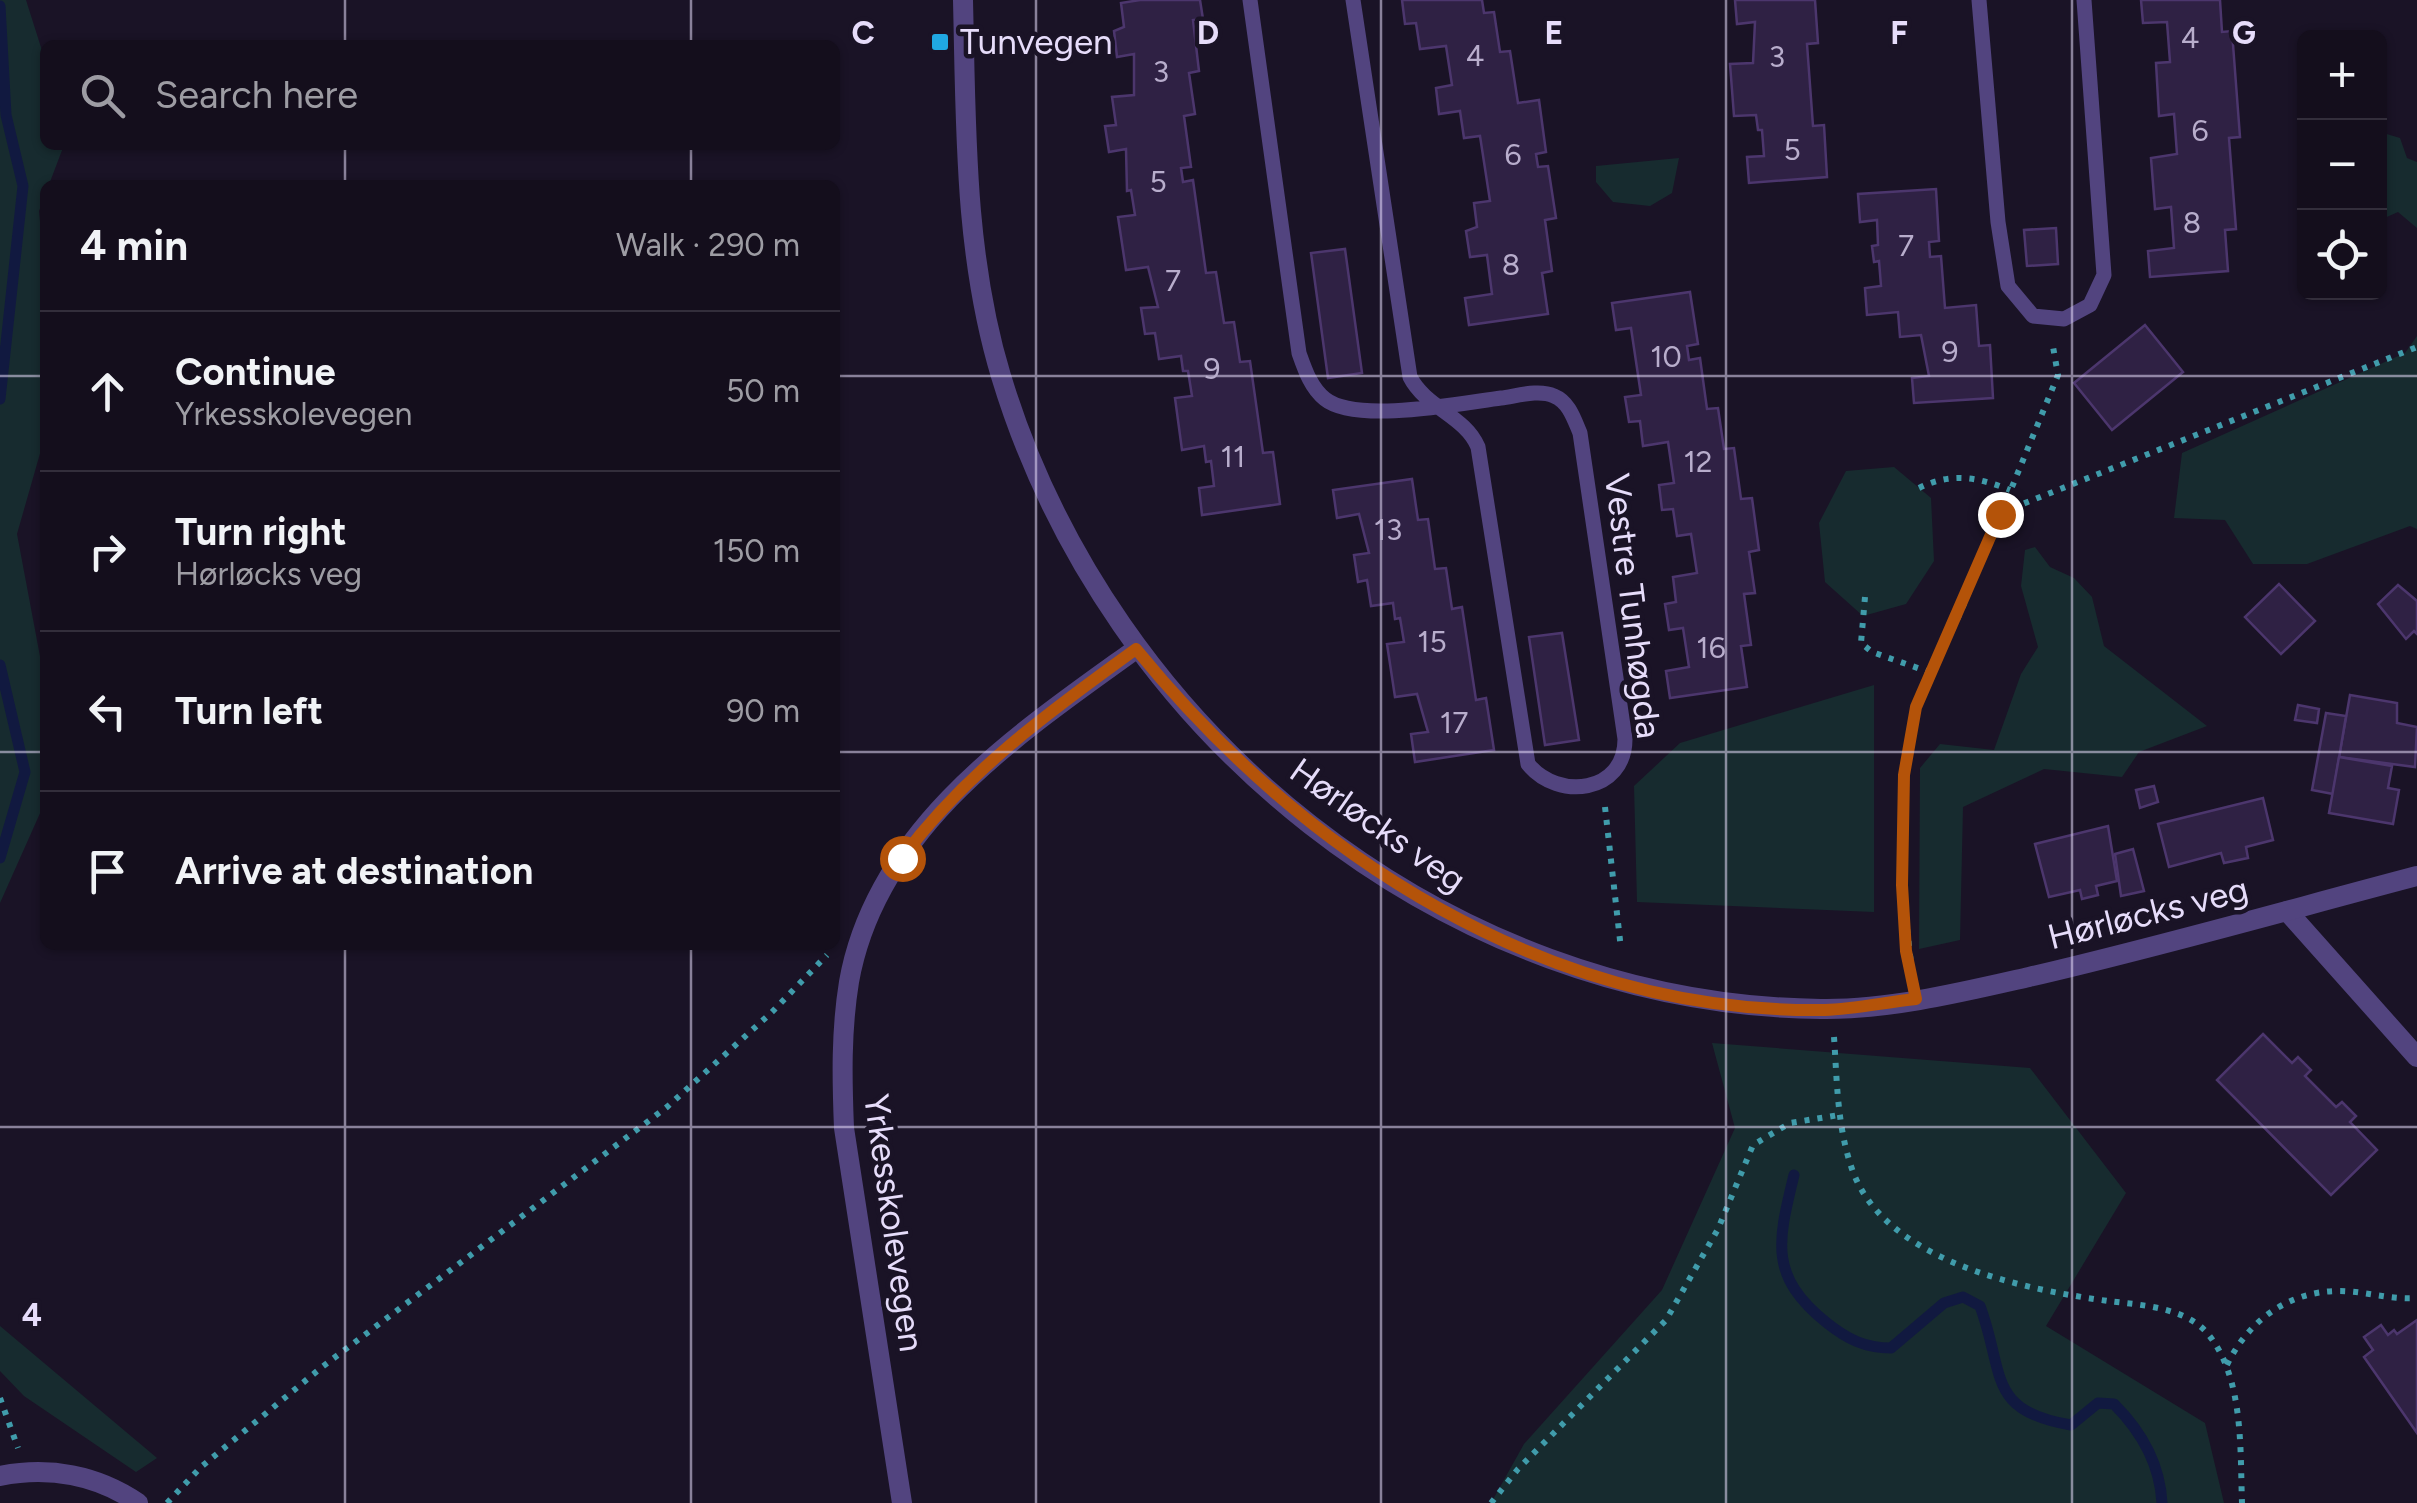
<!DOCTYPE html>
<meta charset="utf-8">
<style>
:root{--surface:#140e1c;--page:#1d1725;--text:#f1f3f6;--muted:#9d9ca3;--line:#332e3b}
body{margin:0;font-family:Figtree,sans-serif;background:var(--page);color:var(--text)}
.controls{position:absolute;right:30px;top:30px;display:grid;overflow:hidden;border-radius:15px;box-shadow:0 2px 8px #0004}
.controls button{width:90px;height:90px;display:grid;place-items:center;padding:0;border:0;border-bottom:2px solid var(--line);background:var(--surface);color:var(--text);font:50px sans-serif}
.stop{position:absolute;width:30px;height:30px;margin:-22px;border:8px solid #b45309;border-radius:50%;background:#fff}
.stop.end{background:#b45309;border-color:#fff;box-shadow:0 2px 10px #0008}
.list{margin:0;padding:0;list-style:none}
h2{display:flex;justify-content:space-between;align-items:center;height:130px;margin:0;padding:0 40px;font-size:42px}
h2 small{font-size:32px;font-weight:400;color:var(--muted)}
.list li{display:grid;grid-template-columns:65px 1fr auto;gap:30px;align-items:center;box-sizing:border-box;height:160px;padding:0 40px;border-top:2px solid var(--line)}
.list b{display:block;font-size:38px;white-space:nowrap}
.list p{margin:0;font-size:32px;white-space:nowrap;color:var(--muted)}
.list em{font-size:32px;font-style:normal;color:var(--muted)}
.icon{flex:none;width:55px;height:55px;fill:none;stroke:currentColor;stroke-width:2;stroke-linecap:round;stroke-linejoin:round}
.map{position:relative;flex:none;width:2417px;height:1503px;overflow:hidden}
.search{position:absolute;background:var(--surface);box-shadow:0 2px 8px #0004;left:40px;top:40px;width:800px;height:110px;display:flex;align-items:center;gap:25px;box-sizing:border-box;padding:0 35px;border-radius:15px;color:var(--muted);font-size:38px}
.panel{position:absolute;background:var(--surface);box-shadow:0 2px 8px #0004;left:40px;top:180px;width:800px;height:770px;border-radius:15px}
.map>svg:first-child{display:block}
.green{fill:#172b2f}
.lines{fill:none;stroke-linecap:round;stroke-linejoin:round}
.stream{stroke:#111940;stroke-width:11}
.building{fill:#2f2144;stroke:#4c366d;stroke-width:2.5}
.path{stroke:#409cab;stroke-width:6;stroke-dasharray:5 8;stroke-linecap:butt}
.service{stroke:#52447f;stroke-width:15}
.minor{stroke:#52447f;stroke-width:20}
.tertiary{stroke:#52447f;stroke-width:20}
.route{stroke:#b45309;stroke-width:12}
.grid{fill:none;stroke:#e6dcfa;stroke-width:2.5;stroke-opacity:0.55}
.poi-dot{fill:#20a8e2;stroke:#1a1326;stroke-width:4}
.labels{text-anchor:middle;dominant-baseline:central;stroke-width:9;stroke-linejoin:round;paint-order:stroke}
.number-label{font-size:30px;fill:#b8adcc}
.poi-label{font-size:35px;fill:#e6dcfa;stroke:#1a1326;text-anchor:start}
.street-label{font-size:35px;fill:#e6dcfa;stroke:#1a1326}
.grid-label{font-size:32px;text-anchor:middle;font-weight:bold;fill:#e6dcfa;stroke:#1a1326;stroke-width:9;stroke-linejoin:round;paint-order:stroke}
</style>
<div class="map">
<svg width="2417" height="1503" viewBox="0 0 2417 1503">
<rect width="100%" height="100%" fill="#1a1326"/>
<g class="green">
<path d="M0,0H26L45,60V145H64L39,211L45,275V436L17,534L45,683V802L0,903Z"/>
<path d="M2380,132L2400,138L2407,158L2417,162V228L2398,212L2380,220Z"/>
<path d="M1679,158L1672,193L1650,206L1613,202L1596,182V166Z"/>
<path d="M2417,336V529L2410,526L2307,564H2253L2225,520L2174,518L2182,453L2405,353Z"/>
<path d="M1894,467L1931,498L1934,561L1906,604L1863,616L1825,582L1819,523L1846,471Z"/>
<path d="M2035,547L2050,567L2074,578L2092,597L2104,646L2207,726L2139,752L2122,777L2044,769L1963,807L1960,940L1919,949L1920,768L1940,744L1994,750L2021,674L2038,647L2021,586L2025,550Z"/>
<path d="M1874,685V912L1637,902L1634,786L1680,743Z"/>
<path d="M1712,1043L2030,1068L2126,1193L2046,1326L2205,1423L2224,1503H1491L1524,1444L1662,1290L1735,1128Z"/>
<path d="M0,1326L157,1458L136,1472L24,1396L0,1371Z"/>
</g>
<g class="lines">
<g class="stream">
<path d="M0,6L6,115L23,186L0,399"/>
<path d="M0,665L25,772L0,858"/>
<path d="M1794,1175C1778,1241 1768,1276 1827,1323C1847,1339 1865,1348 1891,1348L1944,1303L1963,1297L1980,1306C2005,1373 1986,1411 2071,1425L2098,1403L2114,1404C2141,1431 2160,1465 2162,1503"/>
</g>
</g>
<g class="building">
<path d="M1140,0H1200L1203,19L1193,20L1199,71L1189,73L1195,114L1184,116L1191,167L1181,168L1183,182L1193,180L1206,273L1216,272L1224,323L1234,322L1240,362L1250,361L1263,453L1273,452L1280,504L1202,515L1199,488L1214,486L1211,461L1206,462L1204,446L1182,450L1175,398L1192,396L1188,371H1183L1181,356L1159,359L1155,333L1145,334L1141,308L1158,307L1148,267L1126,270L1118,217L1135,215L1131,190L1127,191L1126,149L1109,152L1105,126L1116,125L1112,97L1134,95V54L1117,57L1114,31L1124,27L1121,3Z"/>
<path d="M1402,0H1482L1484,13L1494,12L1500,52L1510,51L1518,103L1539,100L1546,152L1536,154L1538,167L1548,166L1556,218L1545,220L1552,271L1542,273L1548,314L1469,325L1465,298L1492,294L1487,255L1470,257L1466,231L1477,227L1474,203L1490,201L1480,136L1464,138L1460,111L1439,114L1436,88L1452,85L1446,46L1420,49L1416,23L1405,24Z"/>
<path d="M1735,0H1815L1818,43L1807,44L1813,126L1824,125L1827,177L1749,183L1747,157L1764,156L1762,130H1758L1756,115L1734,116L1730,64L1753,63L1755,22L1737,24Z"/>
<path d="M2141,0H2220L2222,32L2232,31L2240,137L2229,138L2236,229L2225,230L2228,271L2150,277L2148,251L2174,248L2171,207L2155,209L2151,158L2177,154L2174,114L2159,116L2156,63L2170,62L2167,22L2143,23Z"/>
<path d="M1936,189L1939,241L1929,242L1930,257L1941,256L1945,308L1976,305L1979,346L1990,345L1993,398L1914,403L1912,378L1929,376L1921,335L1900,337L1898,312L1867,315L1865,288L1881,286L1879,261L1874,262L1872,246L1878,245L1877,220L1860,222L1858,194Z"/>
<path d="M2056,228L2058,264L2027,266L2024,230Z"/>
<path d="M1345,249L1362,373L1328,378L1311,253Z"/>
<path d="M1690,292L1698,344L1687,346L1689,360L1700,358L1707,409L1718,408L1724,449L1734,448L1741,499L1752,498L1759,550L1749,552L1755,593L1744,594L1751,645L1741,646L1747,687L1670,698L1666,671L1689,667L1683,628L1669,630L1665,604L1676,602L1673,577L1697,573L1691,534L1677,536L1673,509L1662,510L1659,485L1674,483L1668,442L1643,446L1640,421L1629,422L1625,397L1641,395L1631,328L1616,330L1612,303Z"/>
<path d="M2145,325L2183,372L2112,430L2074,383Z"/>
<path d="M1412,479L1418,520L1428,519L1435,569L1446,568L1452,609L1462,607L1476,700L1486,698L1494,750L1415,762L1411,734L1428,732L1417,694L1395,697L1387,644L1404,642L1400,618L1395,619L1393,603L1371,606L1367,580L1358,582L1354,555L1369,553L1359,514L1337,518L1333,490Z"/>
<path d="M2279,584L2315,621L2281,654L2245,617Z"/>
<path d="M2398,585L2417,601V634L2414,631L2406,639L2378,604Z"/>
<path d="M1562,633L1579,740L1545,745L1529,637Z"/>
<path d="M2350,695L2397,703V723L2417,727L2415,767L2339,757Z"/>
<path d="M2298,705L2319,709L2317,723L2295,720Z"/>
<path d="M2326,713L2346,716L2333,794L2312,790Z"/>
<path d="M2339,757L2392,766L2388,788L2399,790L2393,824L2329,813Z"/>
<path d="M2154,786L2158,802L2140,808L2136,790Z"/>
<path d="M2263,798L2273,840L2246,847L2248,858L2224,863L2221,853L2169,867L2158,824Z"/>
<path d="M2108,826L2117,881L2096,886L2098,895L2082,899L2080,890L2049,897L2035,844Z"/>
<path d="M2133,849L2144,891L2121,896L2115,854Z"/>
<path d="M2263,1034L2292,1063L2298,1057L2311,1070L2305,1076L2336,1107L2342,1102L2356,1116L2350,1122L2377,1150L2331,1195L2217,1080Z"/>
<path d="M2417,1320V1433L2364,1357L2373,1350L2364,1337L2381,1325L2388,1335L2394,1330L2397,1334Z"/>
</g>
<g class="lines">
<g class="path">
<path d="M1919,488C1952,472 1977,477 2010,490"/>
<path d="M2000,513L2417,347"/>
<path d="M1865,597L1861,643L1872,652L1932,673"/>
<path d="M1605,807L1621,949"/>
<path d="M1912,972L1902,885L1903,775L1916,707L1961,611L2058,375L2052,341"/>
<path d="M1834,1037C1837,1080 1837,1124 1851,1166C1881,1261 2022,1289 2108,1301C2140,1305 2186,1307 2208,1334C2244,1378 2240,1449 2242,1503"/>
<path d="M2227,1365C2248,1321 2288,1291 2339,1291C2365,1291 2390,1300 2417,1298"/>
<path d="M0,1398L18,1448"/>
<path d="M167,1503L201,1467L322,1367L667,1107L772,1012L827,955"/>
<path d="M1491,1503L1518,1469L1666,1320L1718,1229L1753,1145L1790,1123L1839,1115"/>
</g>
<g class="service">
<path d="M1250,0L1299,353C1305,370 1311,388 1325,399C1356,424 1462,403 1501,398C1517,396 1539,389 1554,396C1569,402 1574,419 1580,433L1625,739C1625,793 1558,801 1528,764L1478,447C1465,416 1426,408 1410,377L1353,0"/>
<path d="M1979,0L1998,222L2008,286L2033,316L2064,319L2090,305L2104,275L2084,0"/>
</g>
<g class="minor">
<path d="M2287,911L2417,1057"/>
<path d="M0,1476C49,1466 97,1475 138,1503"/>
</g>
<g class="tertiary">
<path d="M963,0C966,126 964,254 1001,376C1109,733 1445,1005 1821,1009C1889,1010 1963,992 2029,977C2159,947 2288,910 2417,876"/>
<path d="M902,1503L844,1128C842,1079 841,1031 849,982C876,828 1018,734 1136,649"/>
</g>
</g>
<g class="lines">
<path class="route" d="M902,858C966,772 1050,711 1136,649C1306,857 1548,1014 1825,1010C1855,1009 1886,1002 1916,999L1906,951L1902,885L1904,775L1916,707L2000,514"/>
</g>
<path class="grid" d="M345,0V45M691,0V45M1036,0V1503M1381,0V1503M1726,0V1503M2072,0V1503M345,145V185M691,145V185M0,376H45M835,376H2417M0,752H45M835,752H2417M345,945V1503M691,945V1503M0,1127H2417"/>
<rect class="poi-dot" x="930" y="32" width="20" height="20" rx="5"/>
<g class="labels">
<g class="number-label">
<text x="2190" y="37">4</text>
<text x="1475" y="55">4</text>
<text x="1777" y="56">3</text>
<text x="1161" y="71">3</text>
<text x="2200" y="130">6</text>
<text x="1792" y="149">5</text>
<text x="1513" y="154">6</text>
<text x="1158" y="181">5</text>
<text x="2192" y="222">8</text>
<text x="1906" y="245">7</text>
<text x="1511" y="264">8</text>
<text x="1173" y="280">7</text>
<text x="1950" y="351">9</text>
<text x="1666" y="356">10</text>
<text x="1212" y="368">9</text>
<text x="1233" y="456">11</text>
<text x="1698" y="461">12</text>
<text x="1388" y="529">13</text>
<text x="1432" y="641">15</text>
<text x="1711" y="647">16</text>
<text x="1454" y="722">17</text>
</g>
<g class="poi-label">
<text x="960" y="42">Tunvegen</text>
</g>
<g class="street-label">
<text transform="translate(1633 606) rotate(83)">Vestre Tunhøgda</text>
<text transform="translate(1378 825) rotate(35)">Hørløcks veg</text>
<text transform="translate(2148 913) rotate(-14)">Hørløcks veg</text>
<text transform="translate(894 1223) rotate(82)">Yrkesskolevegen</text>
</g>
</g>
<g class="grid-label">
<text x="863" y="44">C</text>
<text x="1208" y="44">D</text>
<text x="1554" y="44">E</text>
<text x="1899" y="44">F</text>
<text x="2244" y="44">G</text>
<text x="32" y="1326">4</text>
</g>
</svg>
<div class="controls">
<button>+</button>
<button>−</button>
<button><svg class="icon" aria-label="locate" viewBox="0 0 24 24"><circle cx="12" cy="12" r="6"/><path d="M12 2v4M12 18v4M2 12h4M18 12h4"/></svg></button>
</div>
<div class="stop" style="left:902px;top:858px"></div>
<div class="stop end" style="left:2000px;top:514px"></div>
<div class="search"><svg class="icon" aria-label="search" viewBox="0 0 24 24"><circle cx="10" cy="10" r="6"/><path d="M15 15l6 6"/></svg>Search here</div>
<section class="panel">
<h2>4 min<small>Walk · 290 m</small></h2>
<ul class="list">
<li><svg class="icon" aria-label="ahead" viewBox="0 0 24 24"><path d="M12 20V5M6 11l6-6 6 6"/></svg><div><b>Continue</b><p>Yrkesskolevegen</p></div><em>50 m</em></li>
<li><svg class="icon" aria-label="right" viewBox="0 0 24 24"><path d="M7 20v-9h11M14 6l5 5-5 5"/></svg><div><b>Turn right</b><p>Hørløcks veg</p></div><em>150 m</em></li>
<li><svg class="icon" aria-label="left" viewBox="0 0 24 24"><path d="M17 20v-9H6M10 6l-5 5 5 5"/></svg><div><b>Turn left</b></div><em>90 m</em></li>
<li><svg class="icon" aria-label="arrive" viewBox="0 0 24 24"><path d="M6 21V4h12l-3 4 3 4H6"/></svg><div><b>Arrive at destination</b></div></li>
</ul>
</section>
</div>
